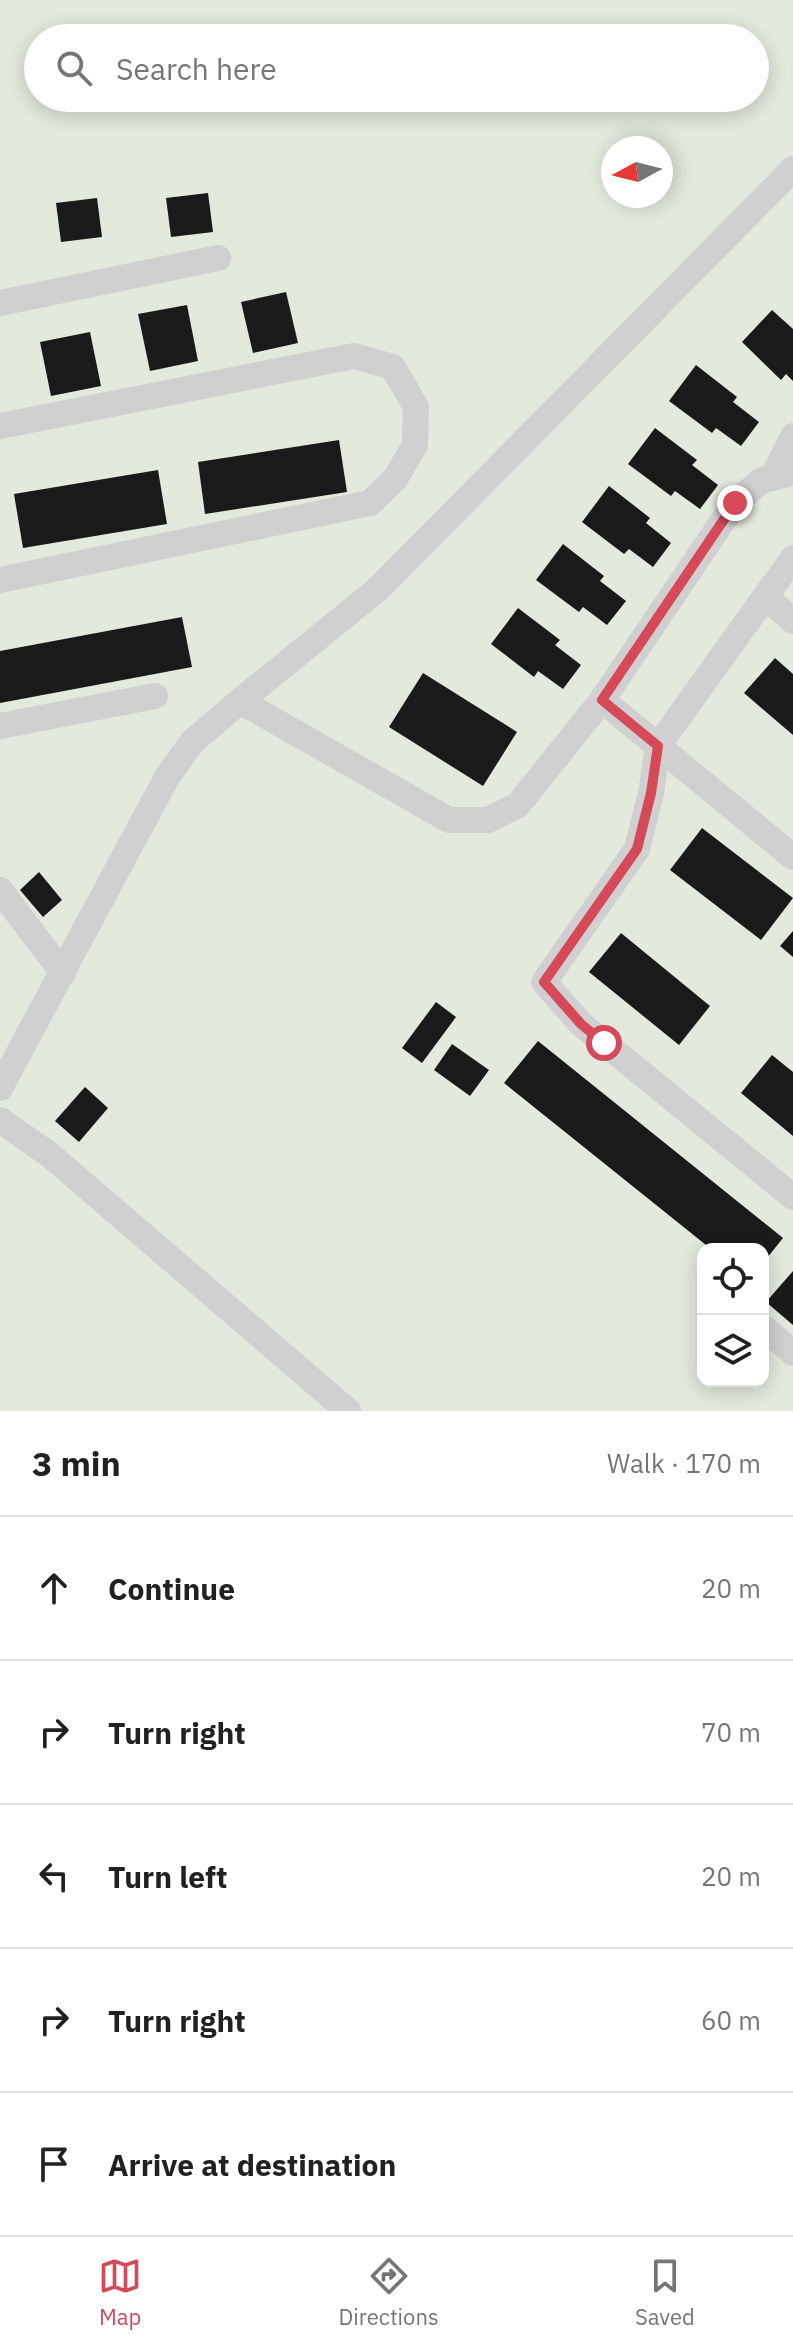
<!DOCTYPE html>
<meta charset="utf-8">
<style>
:root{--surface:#fff;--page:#f6f6f6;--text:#202124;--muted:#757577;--line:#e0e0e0;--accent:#d64959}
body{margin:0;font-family:"IBM Plex Sans",sans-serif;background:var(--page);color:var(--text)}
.controls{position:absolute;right:24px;bottom:24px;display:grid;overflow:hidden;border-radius:16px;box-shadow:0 4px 20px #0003}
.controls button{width:72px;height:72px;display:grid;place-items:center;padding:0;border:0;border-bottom:2px solid var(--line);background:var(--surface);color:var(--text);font:40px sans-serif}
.compass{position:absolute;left:601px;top:136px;width:72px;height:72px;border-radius:50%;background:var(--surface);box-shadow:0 4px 20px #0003;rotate:263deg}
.stop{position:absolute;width:24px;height:24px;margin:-18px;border:6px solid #d64959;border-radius:50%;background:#fff}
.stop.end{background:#d64959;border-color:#fff;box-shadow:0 2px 8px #0008}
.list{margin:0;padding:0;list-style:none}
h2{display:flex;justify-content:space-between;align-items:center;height:104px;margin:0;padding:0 32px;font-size:34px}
h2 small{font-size:26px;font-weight:400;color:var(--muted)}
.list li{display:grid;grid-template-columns:52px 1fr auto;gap:24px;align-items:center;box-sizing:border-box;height:144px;padding:0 32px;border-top:2px solid var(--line)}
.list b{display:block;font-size:30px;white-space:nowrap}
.list em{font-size:26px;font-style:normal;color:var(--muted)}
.icon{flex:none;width:44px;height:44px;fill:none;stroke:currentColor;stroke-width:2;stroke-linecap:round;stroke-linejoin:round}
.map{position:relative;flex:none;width:793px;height:1411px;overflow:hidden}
.search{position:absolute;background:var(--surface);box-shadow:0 4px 20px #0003;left:24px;right:24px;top:24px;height:88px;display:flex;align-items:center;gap:20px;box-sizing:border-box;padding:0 28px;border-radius:44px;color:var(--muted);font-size:30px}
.sheet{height:824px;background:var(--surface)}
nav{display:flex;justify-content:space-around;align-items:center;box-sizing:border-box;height:112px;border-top:2px solid var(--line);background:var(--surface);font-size:22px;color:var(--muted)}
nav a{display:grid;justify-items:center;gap:4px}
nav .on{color:var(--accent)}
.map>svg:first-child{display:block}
.green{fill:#e3e9dd;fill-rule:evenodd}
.building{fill:#1a1a1a}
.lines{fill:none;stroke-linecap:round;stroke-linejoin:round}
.minor{stroke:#d0d0d0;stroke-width:26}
.route{stroke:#d64959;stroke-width:10}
</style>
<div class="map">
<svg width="793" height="1411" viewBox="0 0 793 1411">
<rect width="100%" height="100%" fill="#fff"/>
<path class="green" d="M0,0H793V1411H0ZM38,38H755V98H38ZM613,148H661V196H613ZM703,1249H763V1381H703Z"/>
<g class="building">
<path d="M208,193L213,232L171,237L166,198Z"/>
<path d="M97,198L102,237L61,242L56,203Z"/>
<path d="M286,292L298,343L253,353L241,302Z"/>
<path d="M187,305L198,361L150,371L138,314Z"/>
<path d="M772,310L793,329V381L786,374L781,380L742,342Z"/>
<path d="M90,332L101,386L51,396L40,342Z"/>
<path d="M696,365L737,397L733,402L759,422L741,446L716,428L712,433L669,401Z"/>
<path d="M655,428L697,460L692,465L718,485L700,509L675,491L671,496L628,464Z"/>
<path d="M339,440L347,492L205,514L198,462Z"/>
<path d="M158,470L167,524L23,548L14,494Z"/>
<path d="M609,486L650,518L646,523L671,543L653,567L629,549L624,554L582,522Z"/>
<path d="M563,544L604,576L600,581L626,601L607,625L583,607L579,612L536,580Z"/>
<path d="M518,608L560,640L555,645L581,665L563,689L538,671L534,677L491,644Z"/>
<path d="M182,617L192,667L0,703V651Z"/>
<path d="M775,658L793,674V735L744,693Z"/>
<path d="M423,673L517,732L483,786L389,727Z"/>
<path d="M702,828L793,898L761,940L670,870Z"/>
<path d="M39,872L62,900L43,917L20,890Z"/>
<path d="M793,931V957L780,946Z"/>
<path d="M621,933L710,1006L679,1045L589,972Z"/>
<path d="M436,1002L456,1017L422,1063L402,1048Z"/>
<path d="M538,1041L783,1238L763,1263V1249H711L504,1083Z"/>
<path d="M452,1044L489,1070L470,1096L434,1070Z"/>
<path d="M772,1055L793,1072V1136L741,1093Z"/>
<path d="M85,1087L108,1108L79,1142L55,1121Z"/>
<path d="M793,1271V1325L766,1302Z"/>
</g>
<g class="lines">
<g class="minor">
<path d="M0,303L218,258"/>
<path d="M0,426L354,356L393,367L416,407L415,445L395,479L370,503L0,580"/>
<path d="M772,478L793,436"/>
<path d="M793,558L658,746L651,793L637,849L544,982L581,1024L793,1197"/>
<path d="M766,597L793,621"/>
<path d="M602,700L793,857"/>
<path d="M240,701L378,589L793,169"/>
<path d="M0,726L155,696"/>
<path d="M0,890L63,973"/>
<path d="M0,1088L167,777L192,742L240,701L449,820H488L518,805L602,700L735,503L762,480L793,473"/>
<path d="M0,1120L50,1155L348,1411"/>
<path d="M763,1327L793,1353"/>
</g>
</g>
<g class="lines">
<path class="route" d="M604,1043L581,1024L544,982L637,849L651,793L658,746L602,700L735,503"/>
</g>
</svg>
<div class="controls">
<button><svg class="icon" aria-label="locate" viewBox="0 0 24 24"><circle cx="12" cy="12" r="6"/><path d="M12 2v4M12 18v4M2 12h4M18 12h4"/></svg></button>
<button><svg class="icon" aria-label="layers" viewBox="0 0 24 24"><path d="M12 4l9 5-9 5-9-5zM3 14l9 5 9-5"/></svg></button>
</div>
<svg class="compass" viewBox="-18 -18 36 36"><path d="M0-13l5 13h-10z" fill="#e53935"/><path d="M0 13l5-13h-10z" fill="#757577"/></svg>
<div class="stop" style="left:604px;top:1043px"></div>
<div class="stop end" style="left:735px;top:503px"></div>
<div class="search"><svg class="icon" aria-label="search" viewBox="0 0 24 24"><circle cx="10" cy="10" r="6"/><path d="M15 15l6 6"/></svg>Search here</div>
</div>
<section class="sheet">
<h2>3 min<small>Walk · 170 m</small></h2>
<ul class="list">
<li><svg class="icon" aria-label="ahead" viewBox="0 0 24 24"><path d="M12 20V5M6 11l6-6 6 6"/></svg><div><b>Continue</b></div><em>20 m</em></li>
<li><svg class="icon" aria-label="right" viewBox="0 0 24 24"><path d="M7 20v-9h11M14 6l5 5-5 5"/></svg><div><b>Turn right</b></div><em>70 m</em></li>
<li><svg class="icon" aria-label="left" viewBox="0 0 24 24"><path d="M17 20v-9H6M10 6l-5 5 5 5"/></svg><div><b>Turn left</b></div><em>20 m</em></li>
<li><svg class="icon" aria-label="right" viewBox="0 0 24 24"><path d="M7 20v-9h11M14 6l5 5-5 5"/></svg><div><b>Turn right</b></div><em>60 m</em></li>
<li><svg class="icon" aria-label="arrive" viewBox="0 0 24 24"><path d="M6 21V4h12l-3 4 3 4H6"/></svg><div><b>Arrive at destination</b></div></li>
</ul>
</section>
<nav>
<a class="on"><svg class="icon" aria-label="map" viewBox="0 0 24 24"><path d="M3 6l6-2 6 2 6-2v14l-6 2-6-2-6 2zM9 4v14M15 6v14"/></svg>Map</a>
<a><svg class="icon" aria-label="directions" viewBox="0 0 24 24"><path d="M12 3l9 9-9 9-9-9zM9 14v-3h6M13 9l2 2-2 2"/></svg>Directions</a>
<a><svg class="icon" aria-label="saved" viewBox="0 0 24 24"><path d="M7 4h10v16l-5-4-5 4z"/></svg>Saved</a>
</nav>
